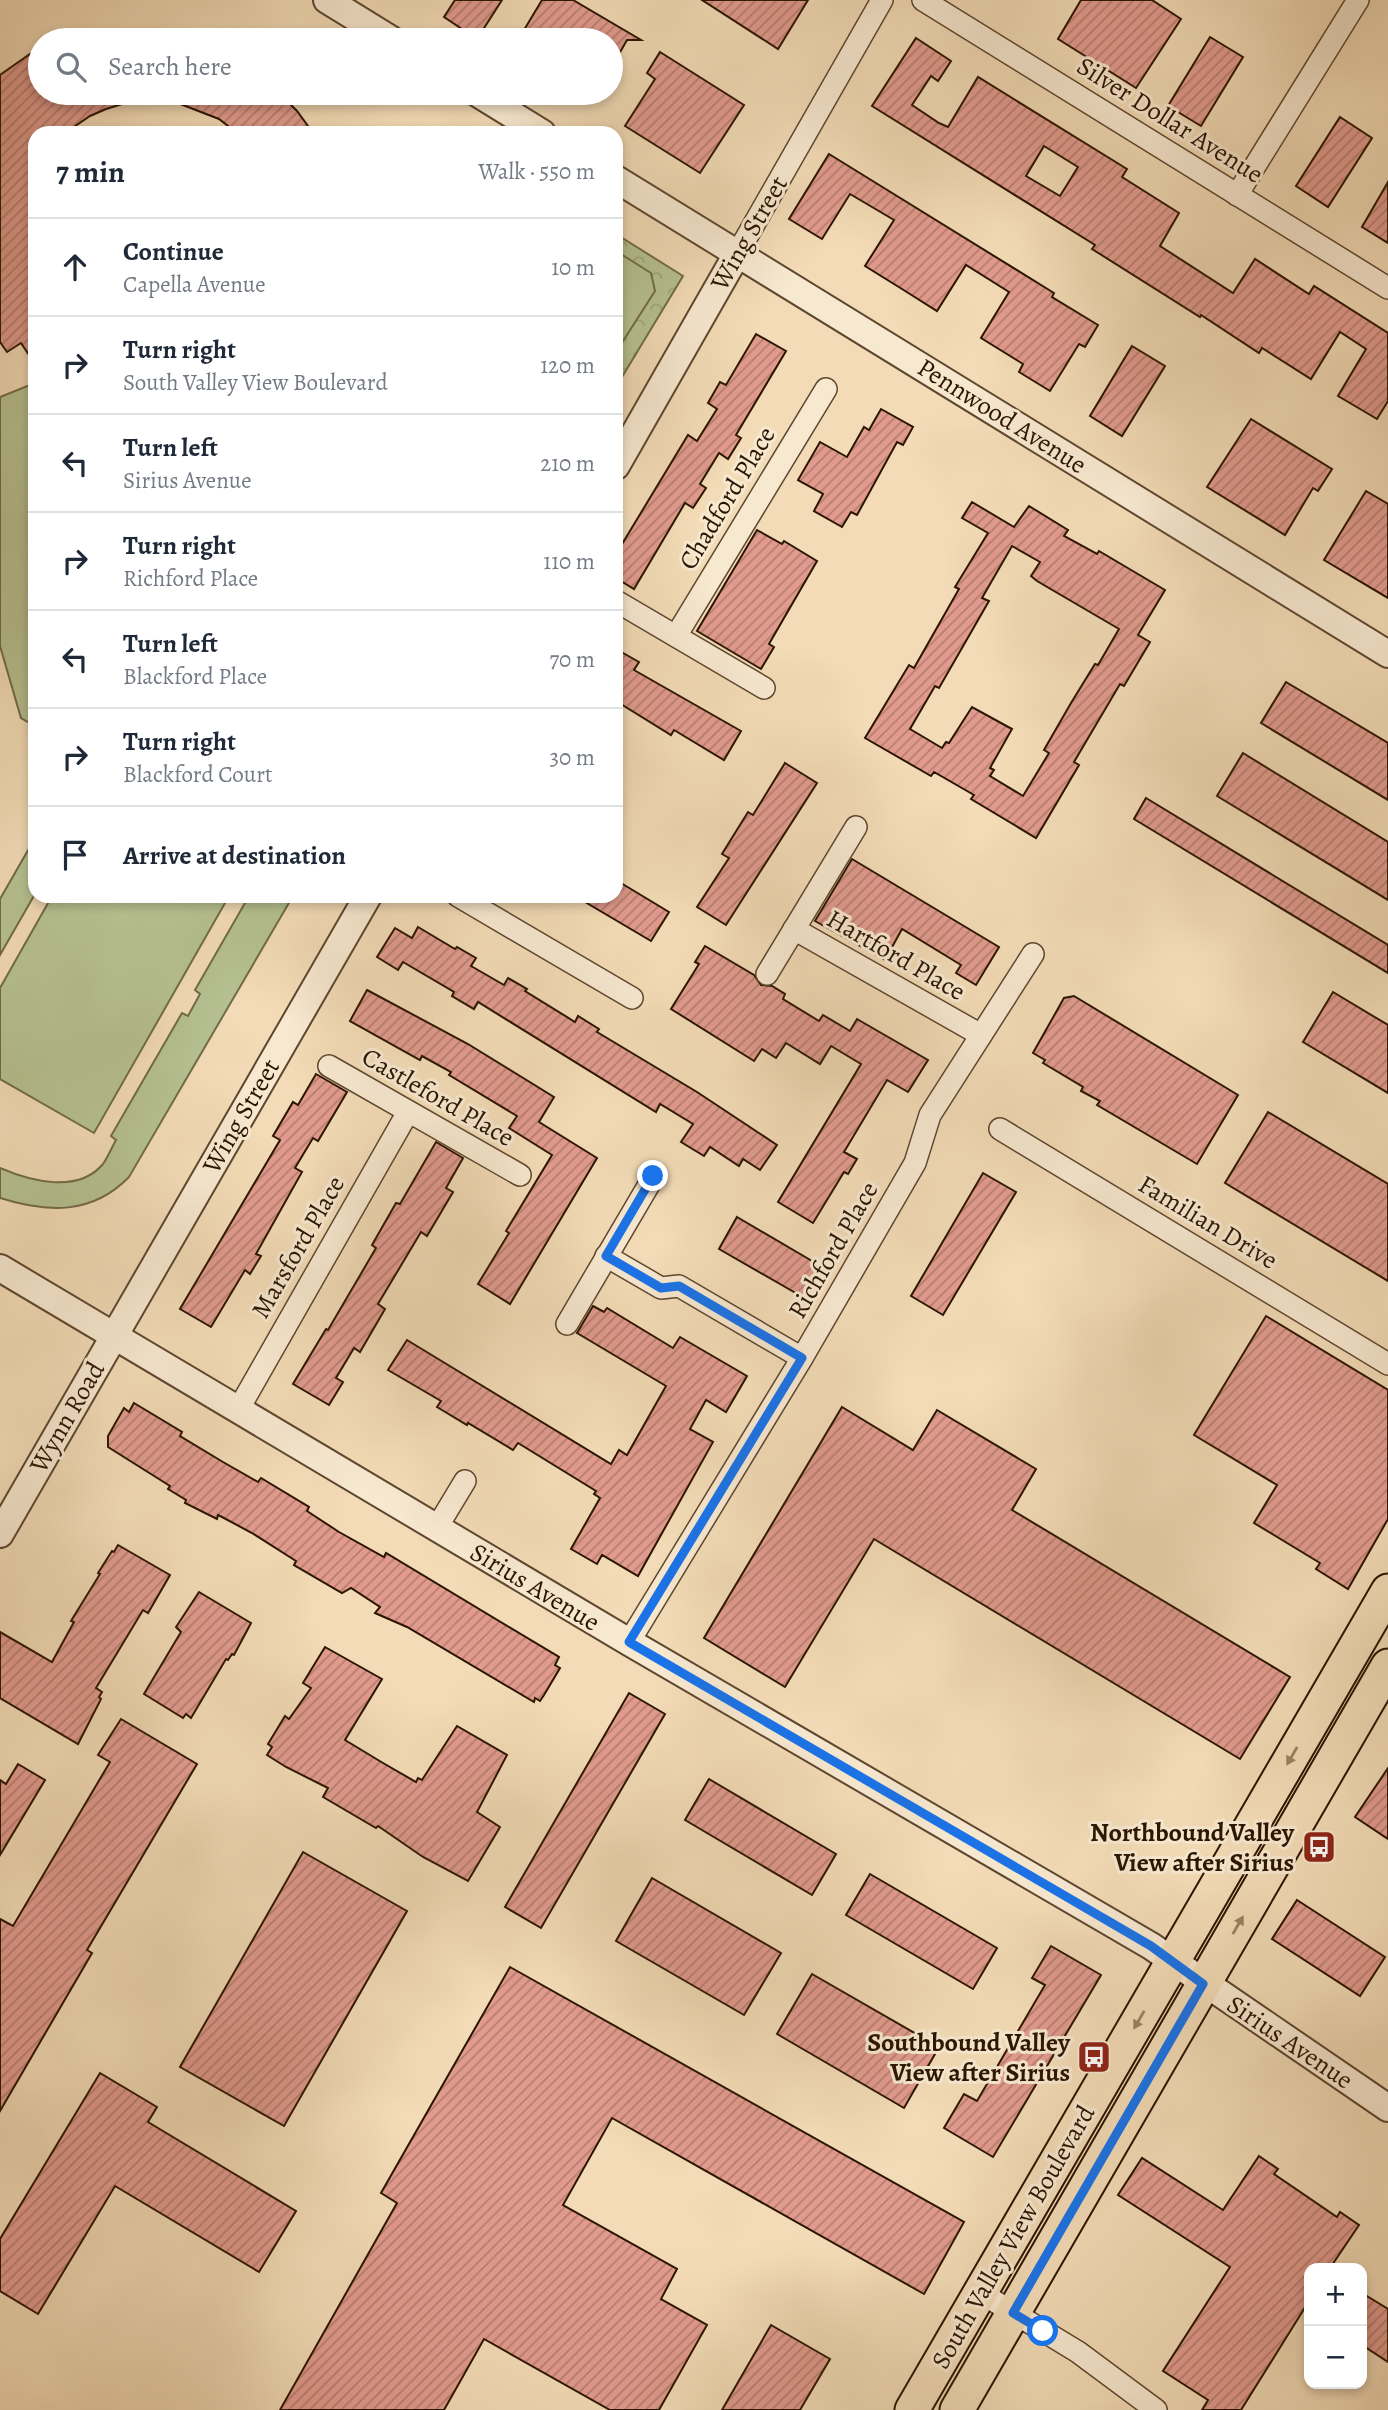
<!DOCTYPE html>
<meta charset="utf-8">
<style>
:root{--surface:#fff;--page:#f6f6f7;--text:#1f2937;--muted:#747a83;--line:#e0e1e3}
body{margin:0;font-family:Alegreya,serif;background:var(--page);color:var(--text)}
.controls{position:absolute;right:21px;bottom:21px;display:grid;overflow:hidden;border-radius:14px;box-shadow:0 4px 10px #0003}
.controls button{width:63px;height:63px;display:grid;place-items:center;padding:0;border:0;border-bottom:2px solid var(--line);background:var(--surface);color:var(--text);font:35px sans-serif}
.stop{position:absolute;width:21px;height:21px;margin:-16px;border:5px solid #1a73e8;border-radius:50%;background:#fff}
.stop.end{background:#1a73e8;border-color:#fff;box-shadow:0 2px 7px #0008}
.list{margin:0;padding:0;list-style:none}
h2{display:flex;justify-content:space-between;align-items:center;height:91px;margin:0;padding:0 28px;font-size:30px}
h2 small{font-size:23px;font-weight:400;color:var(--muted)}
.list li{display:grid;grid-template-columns:46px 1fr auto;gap:21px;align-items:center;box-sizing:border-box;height:98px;padding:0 28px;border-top:2px solid var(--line)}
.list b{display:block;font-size:26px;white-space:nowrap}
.list p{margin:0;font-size:23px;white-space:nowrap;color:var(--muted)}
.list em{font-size:23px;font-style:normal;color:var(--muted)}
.icon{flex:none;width:38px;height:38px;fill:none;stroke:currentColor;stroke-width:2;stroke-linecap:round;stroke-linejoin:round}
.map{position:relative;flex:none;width:1388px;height:2410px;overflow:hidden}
.search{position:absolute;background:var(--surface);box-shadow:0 4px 10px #0003;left:28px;top:28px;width:595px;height:77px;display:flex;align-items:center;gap:18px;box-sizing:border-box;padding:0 24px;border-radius:38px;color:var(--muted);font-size:26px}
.panel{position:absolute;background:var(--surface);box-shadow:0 4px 10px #0003;left:28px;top:126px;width:595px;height:777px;border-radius:21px}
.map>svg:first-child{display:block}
.park{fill:url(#park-crowns);stroke:#716b48;stroke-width:2}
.pitch{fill:#b6c191;stroke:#716b48;stroke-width:2}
.building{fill:url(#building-hatch);stroke:#2c1500;stroke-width:2;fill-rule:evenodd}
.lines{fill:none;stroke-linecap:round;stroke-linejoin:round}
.minor-casing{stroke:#5e462e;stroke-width:24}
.tertiary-casing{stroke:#5e462e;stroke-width:30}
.primary-casing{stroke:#2c1500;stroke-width:37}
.minor{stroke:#f7e8d0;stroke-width:21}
.tertiary{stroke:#f7e8d0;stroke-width:26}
.primary{stroke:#f2dbb6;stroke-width:33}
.oneway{fill:#998264}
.route{stroke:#1a73e8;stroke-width:9}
.labels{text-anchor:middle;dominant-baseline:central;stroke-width:6;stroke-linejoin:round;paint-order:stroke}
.street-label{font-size:26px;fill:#2c1500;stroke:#f7e8d0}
.poi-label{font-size:26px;font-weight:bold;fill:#2c1500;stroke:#f7e8d0;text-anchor:end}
</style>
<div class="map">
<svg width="1388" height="2410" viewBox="0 0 1388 2410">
<defs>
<pattern id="park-crowns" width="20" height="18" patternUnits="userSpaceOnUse" patternTransform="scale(1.75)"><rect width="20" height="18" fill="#b6c191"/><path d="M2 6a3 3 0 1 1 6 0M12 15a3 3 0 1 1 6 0" fill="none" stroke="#9da57b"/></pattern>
<pattern id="building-hatch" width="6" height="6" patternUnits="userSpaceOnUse" patternTransform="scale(1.75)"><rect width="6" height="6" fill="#e19b8e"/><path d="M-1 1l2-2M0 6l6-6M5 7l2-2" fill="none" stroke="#b77d72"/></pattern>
</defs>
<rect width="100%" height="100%" fill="#f2dbb6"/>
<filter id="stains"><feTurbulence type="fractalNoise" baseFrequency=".00286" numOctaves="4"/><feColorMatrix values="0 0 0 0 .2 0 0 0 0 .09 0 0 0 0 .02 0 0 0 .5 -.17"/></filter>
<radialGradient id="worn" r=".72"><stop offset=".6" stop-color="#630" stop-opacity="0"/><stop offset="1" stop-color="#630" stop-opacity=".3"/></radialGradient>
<path class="park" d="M616,234L683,276L616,387Z"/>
<g class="pitch">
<path d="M616,251L651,273L655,291L616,352Z"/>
<path d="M35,383V726L21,718L0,646V397Z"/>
<path d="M35,838V894L0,955V899Z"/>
<path d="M52,896H229L94,1133L0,1079V988Z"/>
<path d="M249,896H293L129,1177C92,1215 47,1213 0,1198V1168C30,1181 78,1194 103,1164C108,1157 112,1147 116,1140L111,1136L182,1013L188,1016L200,994L195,990Z"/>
</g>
<g class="building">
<path d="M455,0H502L477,39L444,17Z"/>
<path d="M542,0H573L641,40H627L611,68V40H518Z"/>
<path d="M702,0H808L778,49Z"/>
<path d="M1081,0H1152L1181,19L1136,88L1058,39Z"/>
<path d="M1210,37L1243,57L1201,126L1168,106Z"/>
<path d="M916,38L951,61L938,81L931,76L912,105L939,123L948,127L978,77L1127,169L1122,177L1179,213L1160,246L1233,293L1255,259L1309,294L1314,286L1388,333V401L1377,419L1338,396L1366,349L1340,332L1311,379L1262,348L1259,353L1201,315L1200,317L1092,249L1095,245L872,106ZM1044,146L1078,167L1060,196L1026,176Z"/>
<path d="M40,47V93H145V97L106,109L90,116L65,133H35V364L21,343L7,352L0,342V75Z"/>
<path d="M660,52L744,105L700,173L625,126L655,79L647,73Z"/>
<path d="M158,93H279L297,111L313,133H237L219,119L157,95Z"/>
<path d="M1340,117L1372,138L1328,207L1296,186Z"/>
<path d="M829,154L1054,293L1052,297L1098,325L1085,347L1079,344L1050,391L1019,372L1023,364L981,338L1009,292L966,265L937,311L902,289L865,266L894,220L850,194L822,239L789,219Z"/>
<path d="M1388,182V243L1362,227Z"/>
<path d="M756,334L786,351L736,435L741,438L728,459L719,453L700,484L706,488L693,508L685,503L634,589L616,578V554L688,435L697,441L717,409L708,403L720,382L726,385Z"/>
<path d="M1132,346L1165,366L1122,436L1090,416Z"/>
<path d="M881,409L913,427L903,445L897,442L857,515L851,512L842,527L814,511L823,494L798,480L820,442L847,457L864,427L869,430Z"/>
<path d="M1251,419L1332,469L1318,491L1313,488L1285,535L1207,487Z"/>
<path d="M1366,491L1388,504V598L1324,560Z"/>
<path d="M972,502L1014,527L1029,506L1068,530L1064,536L1097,554L1099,551L1165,590L1138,635L1150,642L1124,686L1120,684L1074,762L1079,765L1036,838L971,799L974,795L934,772L931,776L865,738L909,665L914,668L959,589L955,587L988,533L962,518ZM1012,546L1040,562L1031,576L1037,581L1119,629L1098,665L1095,664L1071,703L1044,750L1049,753L1023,796L990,776L994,770L990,768L1012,729L972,707L949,743L946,742L942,748L910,729L935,686L939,688L989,601L982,598Z"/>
<path d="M757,530L782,544L784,541L817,561L769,644L774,647L761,669L697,631Z"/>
<path d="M616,649L639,662L634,670L741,731L724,760L674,730L671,735L616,701Z"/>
<path d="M1286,682L1388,743V800L1261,723Z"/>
<path d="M1243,753L1388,842V900L1217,796Z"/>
<path d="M785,763L817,783L726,925L697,907L729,858L722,854L748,812L753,815Z"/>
<path d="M1146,798L1388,945V973L1134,819Z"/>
<path d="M852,859L999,947L976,985L956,973L961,965L902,929L885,960L815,921Z"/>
<path d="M616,880L669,912L651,941L575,896H616Z"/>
<path d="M418,927L455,949L457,947L476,958L471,966L504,985L508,978L527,989L525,991L575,1022L578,1016L599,1029L597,1032L697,1092L777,1145L760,1170L743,1159L739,1166L710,1147L704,1156L681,1142L693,1124L660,1104L656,1112L478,1002L474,1009L452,996L454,992L403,962L398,970L377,957L395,928L412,938Z"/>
<path d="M705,946L754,975L761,985L772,986L785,994L783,999L819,1021L823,1015L850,1031L857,1019L928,1060L908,1092L887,1080L844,1152L857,1159L848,1174L844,1172L813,1223L778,1202L861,1064L831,1046L820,1064L786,1043L776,1058L762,1049L754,1061L671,1009L699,964L695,962Z"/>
<path d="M367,990L468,1044L554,1097L539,1122L597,1158L510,1304L478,1284L509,1233L506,1231L552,1155L509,1128L517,1116L449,1075L451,1072L422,1056L420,1060L350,1021Z"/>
<path d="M1333,992L1388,1025V1093L1303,1042Z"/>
<path d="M1074,996L1238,1095L1197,1164L1097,1105L1100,1101L1081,1091L1083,1087L1043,1063L1045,1060L1033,1053L1064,998Z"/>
<path d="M316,1074L347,1092L318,1141L313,1138L295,1168L302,1172L256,1254L261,1256L250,1274L245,1270L211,1327L180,1309L280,1140L273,1136L293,1102L298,1105Z"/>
<path d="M1268,1112L1388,1184V1281L1225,1183Z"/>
<path d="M436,1142L463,1158L446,1188L453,1192L427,1236L421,1232L378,1304L385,1309L360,1352L354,1348L336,1378L343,1382L329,1405L293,1384L326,1329L328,1330L376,1248L372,1245L396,1203L400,1204Z"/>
<path d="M983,1173L1016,1192L943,1315L911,1296Z"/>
<path d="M737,1217L824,1268L806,1299L719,1249Z"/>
<path d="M593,1306L604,1312L607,1308L673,1348L680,1337L747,1376L726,1412L706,1400L690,1429L713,1442L638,1576L602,1555L597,1564L571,1549L600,1498L594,1494L596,1491L518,1443L513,1450L468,1423L467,1425L437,1407L441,1401L388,1370L407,1340L611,1464L619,1450L627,1455L666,1386L577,1333Z"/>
<path d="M1266,1316L1388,1390V1519L1348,1589L1316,1569L1320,1563L1254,1523L1277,1485L1194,1435Z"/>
<path d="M134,1403L182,1432L180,1436L223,1462L258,1482L261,1478L309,1507L307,1511L339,1532L384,1557L386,1553L559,1657L555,1665L560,1668L544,1695L540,1701L535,1698L534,1702L407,1627L375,1613L380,1607L351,1588L342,1593L294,1565L296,1561L252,1533L222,1517L218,1515L217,1519L185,1503L186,1500L168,1489L170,1486L108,1447V1436L124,1408L129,1412Z"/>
<path d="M842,1407L913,1450L937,1410L1036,1469L1012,1510L1290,1677L1240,1759L874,1539L785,1687L704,1638Z"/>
<path d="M118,1545L170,1575L148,1613L143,1610L96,1688L102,1692L99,1697L101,1699L78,1744L0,1698V1632L52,1662L74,1622L71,1621L100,1574L98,1573L112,1551L114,1552Z"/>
<path d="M199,1592L251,1623L234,1655L232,1654L228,1660L226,1659L191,1718L186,1714L183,1718L144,1694L181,1632L176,1627Z"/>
<path d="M325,1647L382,1679L345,1740L383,1763L416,1782L418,1778L422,1780L457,1726L507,1755L477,1812L500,1827L468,1881L423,1857L378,1826L376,1828L323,1797L328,1788L286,1767L267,1755L272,1747L268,1744L285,1716L289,1719L311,1688L303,1683Z"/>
<path d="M629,1693L665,1714L541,1928L505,1907Z"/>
<path d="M121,1719L197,1764L87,1950L92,1953L0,2111V1919L13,1926L110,1762L98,1755Z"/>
<path d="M18,1764L45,1780L0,1855V1780L6,1784Z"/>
<path d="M1388,1768V1839L1355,1817Z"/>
<path d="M709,1779L836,1854L812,1895L685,1820Z"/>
<path d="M303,1852L407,1911L284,2126L180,2067Z"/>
<path d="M870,1874L997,1948L973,1989L846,1915Z"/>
<path d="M652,1878L781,1953L744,2015L616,1941Z"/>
<path d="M1297,1900L1385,1957L1360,1996L1272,1939Z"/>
<path d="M1051,1946L1101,1975L993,2157L944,2128L964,2094L977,2101L1045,1985L1032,1978Z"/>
<path d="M510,1967L964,2222L924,2294L612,2118L563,2205L677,2269L661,2299L707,2325L659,2410H610L484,2339L444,2410H280L397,2203L381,2193Z"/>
<path d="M812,1974L939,2047L904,2108L777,2034Z"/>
<path d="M100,2073L157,2107L148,2122L296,2211L259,2272L115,2186L38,2314L0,2291V2239Z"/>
<path d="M1259,2156L1278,2169L1274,2174L1337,2217L1340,2212L1359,2225L1330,2268H1309V2301L1241,2410H1202L1208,2400L1163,2371L1230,2267L1118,2195L1142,2158L1223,2210Z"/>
<path d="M1362,2293L1388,2309V2362L1362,2345Z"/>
<path d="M771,2325L830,2359L800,2410H722Z"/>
</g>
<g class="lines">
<defs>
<g id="minor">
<path d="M923,0L1388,288"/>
<path d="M1237,195L1358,0"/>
<path d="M737,254L882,0"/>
<path d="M616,601L764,688"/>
<path d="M676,636L826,389"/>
<path d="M458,896L632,998"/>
<path d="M794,929L981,1035"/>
<path d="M767,974L856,827"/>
<path d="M329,1066L520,1175"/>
<path d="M1000,1129L1388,1364"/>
<path d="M606,1256L661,1288L679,1286L802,1358"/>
<path d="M567,1324L654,1176"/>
<path d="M238,1410L408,1112"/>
<path d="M436,1529L465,1481"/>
<path d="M629,1642L802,1358L915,1163L930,1115L1033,954"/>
<path d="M981,2293L1078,2352L1156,2410"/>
</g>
<g id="tertiary">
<path d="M327,0L392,40"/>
<path d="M477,93L542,133"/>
<path d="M616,179L1388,654"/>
<path d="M616,466L737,254"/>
<path d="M0,1268L629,1642L1151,1946L1388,2108"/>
<path d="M0,1534L368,896"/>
</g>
<g id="primary">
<path d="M912,2410L1388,1591"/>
<path d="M957,2410L1388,1666"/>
</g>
</defs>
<use href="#minor" class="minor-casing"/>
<use href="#tertiary" class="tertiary-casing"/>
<use href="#primary" class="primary-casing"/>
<use href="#minor" class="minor"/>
<use href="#tertiary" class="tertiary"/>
<use href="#primary" class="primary"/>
</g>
<defs><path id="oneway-solid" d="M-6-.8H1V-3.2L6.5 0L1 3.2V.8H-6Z" transform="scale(1.75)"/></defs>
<g class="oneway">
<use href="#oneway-solid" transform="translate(1292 1756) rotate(120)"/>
<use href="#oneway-solid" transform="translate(1238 1925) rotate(-60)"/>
<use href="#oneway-solid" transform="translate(1139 2020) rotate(120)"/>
</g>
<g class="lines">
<path class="route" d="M653,1176L606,1256L661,1288L679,1286L802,1358L629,1642L1151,1946L1203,1984L1013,2313L1043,2331"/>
</g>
<defs>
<symbol id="bus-square" viewBox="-11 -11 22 22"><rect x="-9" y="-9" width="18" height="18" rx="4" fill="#8f2418" stroke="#f7e8d0"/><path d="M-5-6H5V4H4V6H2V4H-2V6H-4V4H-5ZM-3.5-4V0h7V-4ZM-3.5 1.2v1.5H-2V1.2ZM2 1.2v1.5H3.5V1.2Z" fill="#fff"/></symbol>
</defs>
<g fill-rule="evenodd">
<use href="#bus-square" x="1300" y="1828" width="38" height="38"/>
<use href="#bus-square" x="1075" y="2038" width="38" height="38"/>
</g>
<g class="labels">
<g class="street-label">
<text transform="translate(1170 120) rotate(32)">Silver Dollar Avenue</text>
<text transform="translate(749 233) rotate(-60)">Wing Street</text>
<text transform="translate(1002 416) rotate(32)">Pennwood Avenue</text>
<text transform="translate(727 498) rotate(-59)">Chadford Place</text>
<text transform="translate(896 955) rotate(30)">Hartford Place</text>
<text transform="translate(438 1097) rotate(30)">Castleford Place</text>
<text transform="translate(241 1116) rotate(-60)">Wing Street</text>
<text transform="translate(1208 1222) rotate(31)">Familian Drive</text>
<text transform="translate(298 1247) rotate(-60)">Marsford Place</text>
<text transform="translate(833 1250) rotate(-60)">Richford Place</text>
<text transform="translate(67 1417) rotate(-60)">Wynn Road</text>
<text transform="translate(535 1587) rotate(31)">Sirius Avenue</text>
<text transform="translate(1290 2042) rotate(34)">Sirius Avenue</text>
<text transform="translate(1013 2237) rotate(-60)">South Valley View Boulevard</text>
</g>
<g class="poi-label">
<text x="1294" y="1832">Northbound Valley<tspan x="1294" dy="30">View after Sirius</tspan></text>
<text x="1070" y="2042">Southbound Valley<tspan x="1070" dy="30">View after Sirius</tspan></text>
</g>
</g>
<rect width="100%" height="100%" filter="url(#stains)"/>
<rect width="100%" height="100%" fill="url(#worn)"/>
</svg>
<div class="controls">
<button>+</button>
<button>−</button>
</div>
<div class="stop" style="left:1043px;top:2331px"></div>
<div class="stop end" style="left:653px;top:1176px"></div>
<div class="search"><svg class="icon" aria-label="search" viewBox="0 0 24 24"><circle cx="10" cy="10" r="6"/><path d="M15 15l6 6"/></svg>Search here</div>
<section class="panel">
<h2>7 min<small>Walk · 550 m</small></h2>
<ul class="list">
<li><svg class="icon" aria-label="ahead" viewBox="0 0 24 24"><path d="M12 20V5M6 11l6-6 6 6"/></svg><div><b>Continue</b><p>Capella Avenue</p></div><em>10 m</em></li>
<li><svg class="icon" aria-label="right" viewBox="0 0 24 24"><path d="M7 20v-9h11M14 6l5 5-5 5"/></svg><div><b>Turn right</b><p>South Valley View Boulevard</p></div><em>120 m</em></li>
<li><svg class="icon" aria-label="left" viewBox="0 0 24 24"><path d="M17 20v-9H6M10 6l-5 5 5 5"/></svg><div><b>Turn left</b><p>Sirius Avenue</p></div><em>210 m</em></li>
<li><svg class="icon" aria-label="right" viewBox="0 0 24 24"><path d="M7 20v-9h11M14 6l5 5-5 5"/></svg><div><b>Turn right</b><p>Richford Place</p></div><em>110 m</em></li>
<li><svg class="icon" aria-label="left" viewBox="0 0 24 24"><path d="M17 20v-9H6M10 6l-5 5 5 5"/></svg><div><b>Turn left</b><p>Blackford Place</p></div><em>70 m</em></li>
<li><svg class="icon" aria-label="right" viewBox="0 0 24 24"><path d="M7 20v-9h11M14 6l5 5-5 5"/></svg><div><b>Turn right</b><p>Blackford Court</p></div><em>30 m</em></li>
<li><svg class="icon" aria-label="arrive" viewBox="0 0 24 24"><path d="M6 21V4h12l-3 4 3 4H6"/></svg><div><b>Arrive at destination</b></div></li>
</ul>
</section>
</div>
